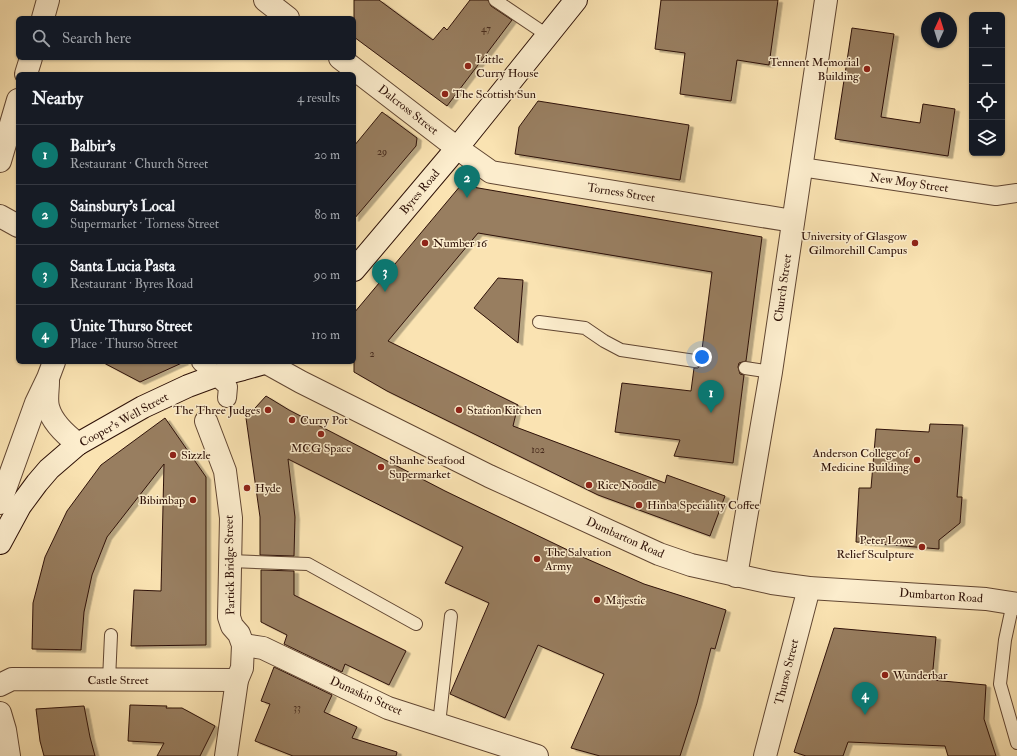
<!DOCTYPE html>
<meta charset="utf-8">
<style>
:root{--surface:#171b24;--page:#242831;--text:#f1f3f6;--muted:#9ea1a6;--line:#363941;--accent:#0f766e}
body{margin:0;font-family:"IM FELL Double Pica",serif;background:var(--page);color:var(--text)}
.controls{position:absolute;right:12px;top:12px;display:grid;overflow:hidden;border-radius:6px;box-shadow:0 1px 3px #0004}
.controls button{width:36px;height:36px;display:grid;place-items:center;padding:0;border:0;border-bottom:1px solid var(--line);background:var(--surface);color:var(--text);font:20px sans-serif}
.compass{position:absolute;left:921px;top:12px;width:36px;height:36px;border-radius:50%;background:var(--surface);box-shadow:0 1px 3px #0004;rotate:4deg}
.you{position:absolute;left:702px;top:357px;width:14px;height:14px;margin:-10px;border:3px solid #fff;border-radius:50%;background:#1a73e8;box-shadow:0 0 0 6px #1a73e833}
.badge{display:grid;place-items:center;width:26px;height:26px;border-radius:50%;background:var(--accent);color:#fff;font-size:13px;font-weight:700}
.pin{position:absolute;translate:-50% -33px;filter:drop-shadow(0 1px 2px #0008)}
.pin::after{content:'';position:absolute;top:21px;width:14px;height:12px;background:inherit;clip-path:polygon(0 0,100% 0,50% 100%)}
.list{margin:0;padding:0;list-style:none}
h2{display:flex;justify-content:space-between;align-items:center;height:52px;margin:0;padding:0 16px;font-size:17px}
h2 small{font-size:13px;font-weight:400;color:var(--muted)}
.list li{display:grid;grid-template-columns:26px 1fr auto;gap:12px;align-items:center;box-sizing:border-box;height:60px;padding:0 16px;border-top:1px solid var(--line)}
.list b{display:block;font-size:15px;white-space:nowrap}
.list p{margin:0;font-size:13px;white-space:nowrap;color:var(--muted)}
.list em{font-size:13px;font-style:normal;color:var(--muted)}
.icon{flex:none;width:22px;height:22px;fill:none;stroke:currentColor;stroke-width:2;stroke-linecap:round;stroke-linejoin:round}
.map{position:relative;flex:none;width:1017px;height:756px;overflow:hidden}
.search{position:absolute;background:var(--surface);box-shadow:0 1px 3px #0004;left:16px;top:16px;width:340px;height:44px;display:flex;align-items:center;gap:10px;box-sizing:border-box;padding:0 14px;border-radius:6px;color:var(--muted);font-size:15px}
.panel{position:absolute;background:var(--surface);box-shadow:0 1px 3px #0004;left:16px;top:72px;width:340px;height:292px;border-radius:6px}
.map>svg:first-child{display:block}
.building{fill:#987e60;stroke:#2e1107;filter:url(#shadow)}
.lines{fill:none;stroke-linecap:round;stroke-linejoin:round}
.service-casing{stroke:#614632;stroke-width:14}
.pedestrian-casing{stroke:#614632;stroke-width:20}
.minor-casing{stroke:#614632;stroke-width:24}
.tertiary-casing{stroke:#614632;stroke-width:24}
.secondary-casing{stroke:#2e1107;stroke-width:24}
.service{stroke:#fcedcd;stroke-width:12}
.pedestrian{stroke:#fcedcd;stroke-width:18}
.minor{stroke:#fcedcd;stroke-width:22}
.tertiary{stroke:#fcedcd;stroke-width:22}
.secondary{stroke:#fcedcd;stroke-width:22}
.poi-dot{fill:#8f2418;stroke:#fcedcd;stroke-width:1.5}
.labels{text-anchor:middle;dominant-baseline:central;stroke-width:3;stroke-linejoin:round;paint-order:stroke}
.number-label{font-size:10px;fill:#482c1d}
.poi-label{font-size:12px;fill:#2e1107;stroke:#fcedcd;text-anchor:start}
.street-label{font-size:12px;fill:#2e1107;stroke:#fcedcd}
</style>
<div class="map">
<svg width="1017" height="756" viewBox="0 0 1017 756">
<defs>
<filter id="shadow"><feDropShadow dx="4.5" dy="2.5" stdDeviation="0" flood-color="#0004"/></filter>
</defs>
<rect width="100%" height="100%" fill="#fae3b2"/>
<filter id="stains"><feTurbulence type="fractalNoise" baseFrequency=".005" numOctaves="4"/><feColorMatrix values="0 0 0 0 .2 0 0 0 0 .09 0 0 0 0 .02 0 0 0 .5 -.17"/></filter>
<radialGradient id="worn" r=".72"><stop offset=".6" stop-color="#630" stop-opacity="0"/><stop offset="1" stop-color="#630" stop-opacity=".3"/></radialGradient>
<g class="building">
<path d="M354,0H379L433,40L444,27L447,30L470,0H488L491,6L512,20L447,106L354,37Z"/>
<path d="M661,0H778L769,65L737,60L731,101L680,94L685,53L655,49Z"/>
<path d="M852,28L894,34L881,117L920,123L923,104L955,109L948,156L835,139Z"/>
<path d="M538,101L689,125L680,180L515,154L519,127Z"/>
<path d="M382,112L417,138L416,146L354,219V146Z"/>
<path d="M461,185L762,237L746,361L739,363L738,367L740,374L744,375L733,463L674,456L680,440L615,432L622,383L691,391L694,368H698L702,362L701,357L712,272L478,233L388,341L518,405L513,426L665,483L667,475L725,496L710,536L598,495L387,391L354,372V313Z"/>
<path d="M498,278L523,280L518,343L474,308Z"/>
<path d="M102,362H184L140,382Z"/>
<path d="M266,396L289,410L445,491L578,555L644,584L726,610L715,649L711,648L697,703L680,756H600L571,748L604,674L538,645L505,718L450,694L489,603L445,583L463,547L288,459L295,517L294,556L260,555V517L246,418Z"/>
<path d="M165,418L206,477V645L131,646L134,590L161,591L164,464L107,537L92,575L84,612L81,650L32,649L33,603L45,557L67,511L101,465Z"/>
<path d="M930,424L963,425L957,497H962L960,523L939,540V549L856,542L859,488H871L876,429L929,432Z"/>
<path d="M261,570L294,571V595L406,651L389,685L345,664L342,672L284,644L287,635L261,622Z"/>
<path d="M834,628L936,637L932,680L986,685L984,719L996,756H948L945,746L848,742L843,756H806L794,752Z"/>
<path d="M274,667L332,695L324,712L357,727L352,738L397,752L396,756H293L255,741L270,704L261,701Z"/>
<path d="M130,705L167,706L166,708H182L215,726L200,756H157L164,743L128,741Z"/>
<path d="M84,706L90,737L95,756H44L40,741L36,709Z"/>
</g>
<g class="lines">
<defs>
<g id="service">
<path d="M495,0L547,35"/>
<path d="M539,322L585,328L604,341L621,350L695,361"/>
<path d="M745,368L771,372"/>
<path d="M230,561L308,564L416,624"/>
<path d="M1013,603L1005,640L1000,684L1017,743"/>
<path d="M109,680L111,635"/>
<path d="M439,724L451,616"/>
</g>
<g id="pedestrian">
<path d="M801,167L996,196L1017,193"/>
<path d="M201,362L228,387L227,398"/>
</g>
<g id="minor">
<path d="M265,0L288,18"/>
<path d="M43,18L48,0"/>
<path d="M340,58L457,148L491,172L793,221"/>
<path d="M26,74L31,58"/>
<path d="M0,161L18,100"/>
<path d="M48,382C48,390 46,399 48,407C52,422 66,435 78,444"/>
<path d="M206,421L225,471L231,518L229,617L232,626L239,634L243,645L242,668L237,680L226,756"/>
<path d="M0,503L36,403L48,378L54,362"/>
<path d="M243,645L263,648L388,708L537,756"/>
<path d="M0,685L12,679L237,680"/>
<path d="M0,713L5,730L9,756"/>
<path d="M765,756L809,588"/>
</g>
<g id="tertiary">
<path d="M0,216L18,226"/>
<path d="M265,362L301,382L489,476L659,554L691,565L772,583L809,588L986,599L1017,604"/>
<path d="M736,576L771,372L826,0"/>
</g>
<g id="secondary">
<path d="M354,270L457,148L576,0"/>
<path d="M0,543L20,506L37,483L49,469L78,444L143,407L188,386L215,376L243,369L268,362"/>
</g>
</defs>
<use href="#service" class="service-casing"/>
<use href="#pedestrian" class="pedestrian-casing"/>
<use href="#minor" class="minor-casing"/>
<use href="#tertiary" class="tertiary-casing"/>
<use href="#secondary" class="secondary-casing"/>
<use href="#service" class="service"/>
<use href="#pedestrian" class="pedestrian"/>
<use href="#minor" class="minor"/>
<use href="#tertiary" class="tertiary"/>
<use href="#secondary" class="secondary"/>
</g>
<g class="poi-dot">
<circle cx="468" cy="66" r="4"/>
<circle cx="867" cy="69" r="4"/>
<circle cx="445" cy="94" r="4"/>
<circle cx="425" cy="243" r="4"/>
<circle cx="915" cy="243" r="4"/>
<circle cx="268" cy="410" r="4"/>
<circle cx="459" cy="410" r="4"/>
<circle cx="292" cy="420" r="4"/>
<circle cx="321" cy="434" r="4"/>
<circle cx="173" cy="455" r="4"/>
<circle cx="917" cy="460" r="4"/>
<circle cx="381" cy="467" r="4"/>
<circle cx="589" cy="485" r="4"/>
<circle cx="247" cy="488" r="4"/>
<circle cx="193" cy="500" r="4"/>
<circle cx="639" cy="505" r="4"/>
<circle cx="922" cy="547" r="4"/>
<circle cx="537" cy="559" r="4"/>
<circle cx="597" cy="600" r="4"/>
<circle cx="885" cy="675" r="4"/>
</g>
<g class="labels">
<g class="number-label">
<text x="486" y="29">47</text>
<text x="382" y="152">29</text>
<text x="372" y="354">2</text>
<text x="538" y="450">102</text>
<text x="297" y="708">33</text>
</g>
<g class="poi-label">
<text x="476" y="59">Little<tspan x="476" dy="14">Curry House</tspan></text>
<text x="859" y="62" text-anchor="end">Tennent Memorial<tspan x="859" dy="14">Building</tspan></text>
<text x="453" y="94">The Scottish Sun</text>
<text x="907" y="236" text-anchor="end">University of Glasgow<tspan x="907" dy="14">Gilmorehill Campus</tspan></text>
<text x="433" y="243">Number 16</text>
<text x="260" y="410" text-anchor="end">The Three Judges</text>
<text x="467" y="410">Station Kitchen</text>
<text x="300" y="420">Curry Pot</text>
<text x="321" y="448" text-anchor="middle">MCG Space</text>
<text x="909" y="453" text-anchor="end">Anderson College of<tspan x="909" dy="14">Medicine Building</tspan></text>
<text x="181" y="455">Sizzle</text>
<text x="389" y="460">Shanhe Seafood<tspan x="389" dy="14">Supermarket</tspan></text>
<text x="597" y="485">Rice Noodle</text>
<text x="255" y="488">Hyde</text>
<text x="185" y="500" text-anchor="end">Bibimbap</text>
<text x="647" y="505">Hinba Speciality Coffee</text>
<text x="914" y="540" text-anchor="end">Peter Lowe<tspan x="914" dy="14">Relief Sculpture</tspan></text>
<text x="545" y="552">The Salvation<tspan x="545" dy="14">Army</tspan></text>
<text x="605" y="600">Majestic</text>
<text x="893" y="675">Wunderbar</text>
</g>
<g class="street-label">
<text transform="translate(408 110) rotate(38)">Dalcross Street</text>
<text transform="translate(909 183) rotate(8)">New Moy Street</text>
<text transform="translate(420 192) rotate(-50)">Byres Road</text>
<text transform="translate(621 193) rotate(9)">Torness Street</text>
<text transform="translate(783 288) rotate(-82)">Church Street</text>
<text transform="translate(124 420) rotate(-29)">Cooper's Well Street</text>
<text transform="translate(625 538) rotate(24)">Dumbarton Road</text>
<text transform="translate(230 565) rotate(-91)">Partick Bridge Street</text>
<text transform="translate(941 596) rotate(4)">Dumbarton Road</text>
<text transform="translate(787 672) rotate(-76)">Thurso Street</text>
<text x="118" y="680">Castle Street</text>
<text transform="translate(366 696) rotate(24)">Dunaskin Street</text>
</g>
</g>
<rect width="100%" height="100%" filter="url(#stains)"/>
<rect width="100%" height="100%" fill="url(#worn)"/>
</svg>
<div class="controls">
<button>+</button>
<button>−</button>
<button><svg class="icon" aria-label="locate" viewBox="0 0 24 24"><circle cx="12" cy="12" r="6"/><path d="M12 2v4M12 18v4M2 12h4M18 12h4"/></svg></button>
<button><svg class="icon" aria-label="layers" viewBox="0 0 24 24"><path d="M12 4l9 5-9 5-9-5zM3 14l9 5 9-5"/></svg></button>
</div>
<svg class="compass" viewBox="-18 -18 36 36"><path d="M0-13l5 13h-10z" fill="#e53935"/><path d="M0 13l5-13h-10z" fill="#9ea1a6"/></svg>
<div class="you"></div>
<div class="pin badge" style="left:711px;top:413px">1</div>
<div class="pin badge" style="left:467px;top:198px">2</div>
<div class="pin badge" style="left:385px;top:292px">3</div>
<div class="pin badge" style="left:865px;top:715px">4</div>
<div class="search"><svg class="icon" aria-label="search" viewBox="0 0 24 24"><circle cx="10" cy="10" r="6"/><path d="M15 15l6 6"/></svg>Search here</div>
<section class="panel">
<h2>Nearby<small>4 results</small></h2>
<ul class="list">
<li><span class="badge">1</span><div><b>Balbir's</b><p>Restaurant · Church Street</p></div><em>20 m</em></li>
<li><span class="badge">2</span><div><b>Sainsbury's Local</b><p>Supermarket · Torness Street</p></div><em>80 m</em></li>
<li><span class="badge">3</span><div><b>Santa Lucia Pasta</b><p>Restaurant · Byres Road</p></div><em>90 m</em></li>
<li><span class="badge">4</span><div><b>Unite Thurso Street</b><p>Place · Thurso Street</p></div><em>110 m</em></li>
</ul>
</section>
</div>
